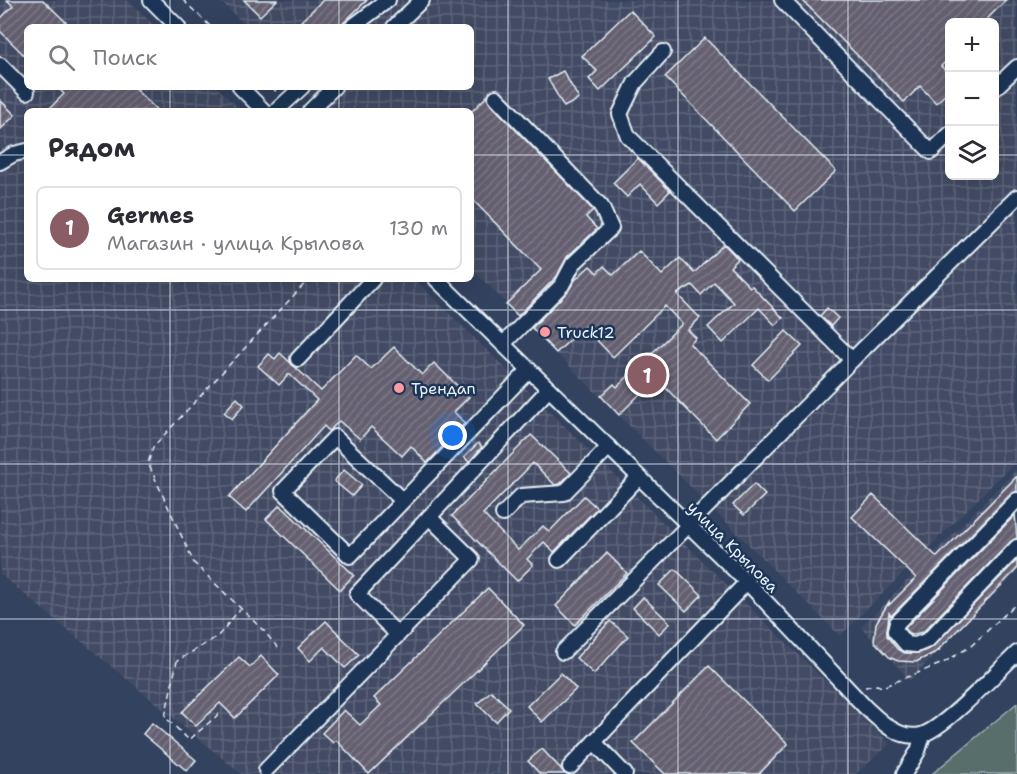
<!DOCTYPE html>
<html lang="ru">
<meta charset="utf-8">
<style>
:root{--surface:#fff;--page:#f7f7f7;--text:#2b2b33;--muted:#7c7c81;--line:#e1e1e2;--accent:#8a5d65}
body{margin:0;font-family:"Shantell Sans",sans-serif;background:var(--page);color:var(--text)}
.controls{position:absolute;right:18px;top:18px;display:grid;overflow:hidden;border-radius:9px;box-shadow:0 6px 24px #0002}
.controls button{width:54px;height:54px;display:grid;place-items:center;padding:0;border:0;border-bottom:2px solid var(--line);background:var(--surface);color:var(--text);font:30px sans-serif}
.you{position:absolute;left:453px;top:436px;width:21px;height:21px;margin:-15px;border:4px solid #fff;border-radius:50%;background:#1a73e8;box-shadow:0 0 0 9px #1a73e833}
.badge{display:grid;place-items:center;width:39px;height:39px;border-radius:50%;background:var(--accent);color:#fff;font-size:20px;font-weight:700}
.pin{position:absolute;translate:-50% -50%;border:3px solid #fff;box-shadow:0 2px 6px #0006}
.list{margin:0;padding:0;list-style:none}
h2{display:flex;justify-content:space-between;align-items:center;height:78px;margin:0;padding:0 24px;font-size:26px}
h2 small{font-size:20px;font-weight:400;color:var(--muted)}
.list li{display:grid;grid-template-columns:39px 1fr auto;gap:18px;align-items:center;box-sizing:border-box;height:84px;margin:0 12px 12px;padding:0 12px;border:2px solid var(--line);border-radius:9px}
.list b{display:block;font-size:22px;white-space:nowrap}
.list p{margin:0;font-size:20px;white-space:nowrap;color:var(--muted)}
.list em{font-size:20px;font-style:normal;color:var(--muted)}
.icon{flex:none;width:33px;height:33px;fill:none;stroke:currentColor;stroke-width:2;stroke-linecap:round;stroke-linejoin:round}
.map{position:relative;flex:none;width:1017px;height:774px;overflow:hidden}
.search{position:absolute;background:var(--surface);box-shadow:0 6px 24px #0002;left:24px;top:24px;width:450px;height:66px;display:flex;align-items:center;gap:15px;box-sizing:border-box;padding:0 21px;border-radius:9px;color:var(--muted);font-size:22px}
.panel{position:absolute;background:var(--surface);box-shadow:0 6px 24px #0002;left:24px;top:108px;width:450px;height:174px;border-radius:9px}
.map>svg:first-child{display:block}
.industrial{fill:url(#industrial-grid);fill-rule:evenodd}
.green{fill:#586e6a;stroke:#a0b0b1;stroke-width:1.5}
.building{fill:url(#building-hatch);stroke:#e8f1f8;stroke-width:1.5}
.lines{fill:none;stroke-linecap:round;stroke-linejoin:round}
.minor-casing{stroke:#e8f1f8;stroke-width:18}
.path{stroke:#e8f1f8;stroke-width:1.5;stroke-dasharray:6 4.5;stroke-linecap:butt}
.minor{stroke:#1d3557;stroke-width:14}
.grid{fill:none;stroke:#e8f1f8;stroke-width:1.5;stroke-opacity:0.55}
.poi-dot{fill:#ff9aa2;stroke:#1d3557;stroke-width:2}
.labels{text-anchor:middle;dominant-baseline:central;stroke-width:5;stroke-linejoin:round;paint-order:stroke}
.poi-label{font-size:16px;fill:#e8f1f8;stroke:#1d3557;text-anchor:start}
.street-label{font-size:16px;fill:#e8f1f8;stroke:#1d3557}
</style>
<div class="map">
<svg width="1017" height="774" viewBox="0 0 1017 774">
<defs>
<pattern id="industrial-grid" width="8" height="8" patternUnits="userSpaceOnUse" patternTransform="scale(1.5)"><rect width="8" height="8" fill="#424b64"/><path d="M0 4h8M4 0v8" fill="none" stroke="#5d657b"/></pattern>
<pattern id="building-hatch" width="6" height="6" patternUnits="userSpaceOnUse" patternTransform="scale(1.5)"><rect width="6" height="6" fill="#656171"/><path d="M-1 1l2-2M0 6l6-6M5 7l2-2" fill="none" stroke="#7b7886"/></pattern>
</defs>
<rect width="100%" height="100%" fill="#33425f"/>
<filter id="ink" filterUnits="userSpaceOnUse"><feTurbulence type="fractalNoise" baseFrequency=".0167" numOctaves="2"/><feDisplacementMap in="SourceGraphic" scale="12" xChannelSelector="R" yChannelSelector="G"/><feConvolveMatrix kernelMatrix="1 2 1 2 8 2 1 2 1" color-interpolation-filters="sRGB"/></filter>
<g filter="url(#ink)">
<g class="industrial">
<path d="M0,0H128L156,27H27V87H217L242,111H27V279H414L890,744L856,774H241L0,574Z"/>
<path d="M219,0H1017V460L840,636L471,268V111H322L301,87H471V27H247ZM950,22H994V176H950Z"/>
<path d="M1017,469V572L910,680L861,627Z"/>
</g>
<path class="green" d="M1017,703V774H932Z"/>
<g class="building">
<path d="M7,0H43L71,27H27V58L0,31V19L13,6Z"/>
<path d="M244,0H277L260,16Z"/>
<path d="M323,0H367L339,27H295Z"/>
<path d="M802,0H1006L984,22H950V58L941,66L950,75V90L936,103L920,86L904,102Z"/>
<path d="M630,10L656,37L600,91L589,79L597,71L582,56Z"/>
<path d="M705,38L836,171L795,211L665,77Z"/>
<path d="M563,71L579,99L564,107L548,79Z"/>
<path d="M57,87H133L158,111H47L64,94Z"/>
<path d="M487,96L490,103L593,210L586,217L597,229L567,257L557,276L518,316L506,304L541,270L471,198V112Z"/>
<path d="M0,100L15,115L0,130Z"/>
<path d="M638,158L670,191L658,203L640,184L627,197L613,183Z"/>
<path d="M724,244L738,259L730,267L750,287L752,286L783,318L775,325L759,308L723,343L708,327L734,303L714,282L701,295L692,285L677,294L700,318L688,330L696,338L690,344L750,404L716,439L656,378L619,415L601,396L614,384L617,387L682,324L665,306L613,357L584,327L556,353L532,328L568,291L575,280L590,266L597,273L604,266L613,275L639,251L662,275L680,258L694,273Z"/>
<path d="M827,308L838,318L831,326L820,316Z"/>
<path d="M786,331L802,346L768,380L753,365Z"/>
<path d="M394,347L422,375L434,363L469,397L454,412L465,423L427,463L411,446L402,456L371,427L360,439L339,421L329,431L324,426L246,512L229,497L317,400L289,374L279,385L258,366L269,354L275,359L280,353L321,391L356,355L371,369Z"/>
<path d="M237,398L244,405L232,419L224,412Z"/>
<path d="M531,435L571,473L560,484L555,485L533,463L483,514L518,550L543,526L549,532L584,496L597,508L554,552L544,542L527,559L533,565L517,581L452,516Z"/>
<path d="M478,443L482,447L469,462L464,457Z"/>
<path d="M344,470L362,485L352,496L334,481Z"/>
<path d="M1017,476V491L1011,494L891,616L889,613L887,636L897,649L905,653H919L931,648L1017,560V569L938,650H940L916,662L898,661L889,657L874,641L876,623L889,602V605L916,578L852,517L873,495L937,557Z"/>
<path d="M754,484L765,495L744,515L733,505Z"/>
<path d="M280,505L354,575L340,590L266,519Z"/>
<path d="M1015,515L1017,538L1011,541L923,632L911,635L905,628Z"/>
<path d="M607,553L627,573L575,625L556,606Z"/>
<path d="M675,569L702,595L686,611L659,585Z"/>
<path d="M488,588L524,625L369,774L336,740L333,743L322,733L344,710L360,725L381,705L374,698Z"/>
<path d="M643,597L670,623L659,634L633,608Z"/>
<path d="M326,621L359,655L345,668L324,647L310,661L298,648Z"/>
<path d="M610,621L628,636L594,674L576,658Z"/>
<path d="M261,656L279,675L235,718L220,703L196,726L182,712L239,657L250,667Z"/>
<path d="M709,666L788,744L759,774H665L633,743Z"/>
<path d="M561,673L576,689L542,722L527,706Z"/>
<path d="M491,691L509,708L496,722L477,704Z"/>
<path d="M152,723L196,760L187,771L143,734Z"/>
<path d="M542,749L562,770L565,774H540L528,761Z"/>
</g>
<g class="lines">
<defs>
<g id="minor">
<path d="M151,0L178,27"/>
<path d="M782,0L931,152L950,134"/>
<path d="M352,27L388,0"/>
<path d="M394,27L422,0"/>
<path d="M0,65L27,92"/>
<path d="M240,87L264,111"/>
<path d="M994,89L1017,67"/>
<path d="M496,97L601,206L611,228L573,264L562,285L503,344"/>
<path d="M276,111L302,87"/>
<path d="M310,111L334,87"/>
<path d="M0,162L14,154L27,151"/>
<path d="M436,279L747,582L865,707C880,721 898,740 921,735C943,730 999,670 1017,653"/>
<path d="M298,359L373,279"/>
<path d="M852,360L1017,197"/>
<path d="M1017,500L897,623L895,631L906,644L916,645L928,640L1017,547"/>
<path d="M403,501L335,437L283,491L350,556L529,370"/>
<path d="M503,514L521,496L564,493L609,447"/>
<path d="M559,560L639,477"/>
<path d="M398,635L357,594L549,389"/>
<path d="M563,652L852,360L628,136L620,114L635,83L663,52"/>
<path d="M594,742L625,774"/>
<path d="M570,767L747,582"/>
<path d="M266,770L472,559L429,517"/>
<path d="M904,774L918,751L923,735"/>
</g>
</defs>
<use href="#minor" class="minor-casing"/>
<g class="path">
<path d="M183,0L211,27"/>
<path d="M272,87L278,94"/>
<path d="M278,648L264,631L194,563L148,463L153,447L309,279"/>
<path d="M865,687L877,685L882,687L943,663L971,646L1017,603"/>
<path d="M219,714L189,740L165,717L177,661L218,636L240,609"/>
</g>
<use href="#minor" class="minor"/>
</g>
</g>
<path class="grid" d="M170,0V27M339,0V27M508,0V774M678,0V774M848,0V774M170,87V111M339,87V111M0,155H27M471,155H950M994,155H1017M170,279V774M339,279V774M0,310H1017M0,464H1017M0,619H1017"/>
<g class="poi-dot">
<circle cx="545" cy="332" r="6"/>
<circle cx="399" cy="388" r="6"/>
</g>
<g class="labels">
<g class="poi-label">
<text x="557" y="332">Truck12</text>
<text x="411" y="388">Трендап</text>
</g>
<g class="street-label">
<text transform="translate(733 547) rotate(45)">улица Крылова</text>
</g>
</g>
</svg>
<div class="controls">
<button>+</button>
<button>−</button>
<button><svg class="icon" aria-label="layers" viewBox="0 0 24 24"><path d="M12 4l9 5-9 5-9-5zM3 14l9 5 9-5"/></svg></button>
</div>
<div class="you"></div>
<div class="pin badge" style="left:647px;top:375px">1</div>
<div class="search"><svg class="icon" aria-label="search" viewBox="0 0 24 24"><circle cx="10" cy="10" r="6"/><path d="M15 15l6 6"/></svg>Поиск</div>
<section class="panel">
<h2>Рядом<small></small></h2>
<ul class="list">
<li><span class="badge">1</span><div><b>Germes</b><p>Магазин · улица Крылова</p></div><em>130 m</em></li>
</ul>
</section>
</div>
